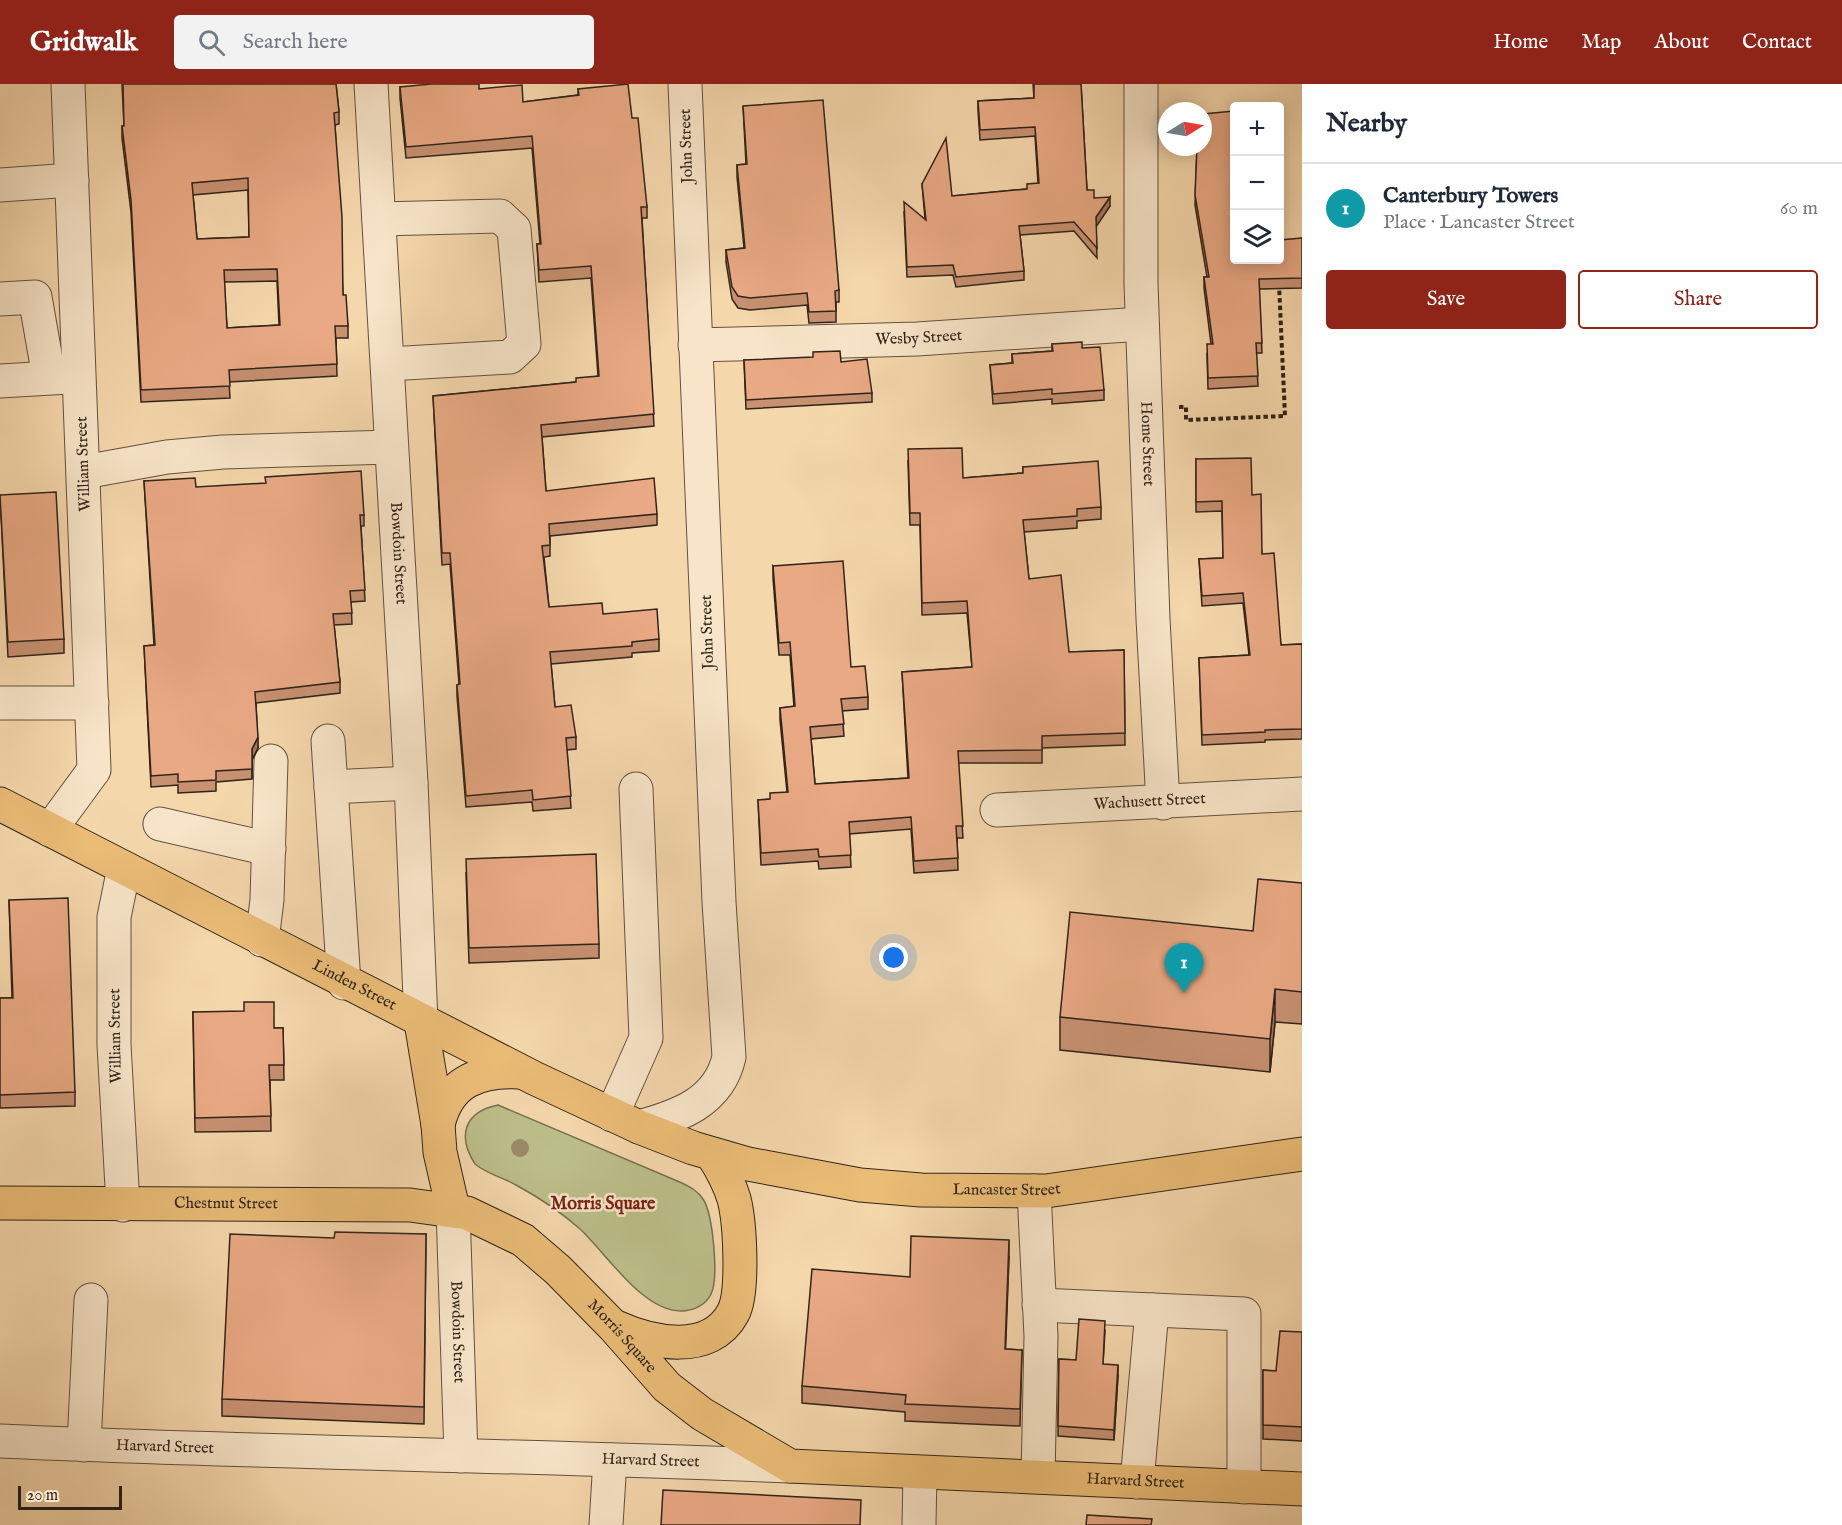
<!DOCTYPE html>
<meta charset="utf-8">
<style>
:root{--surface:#fff;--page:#f2f2f3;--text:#1f2937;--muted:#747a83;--line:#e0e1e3;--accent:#8f2418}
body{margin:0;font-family:"IM FELL English",serif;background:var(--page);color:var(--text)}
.controls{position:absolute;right:18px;top:18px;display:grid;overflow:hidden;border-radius:6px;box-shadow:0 3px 15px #0003}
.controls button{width:54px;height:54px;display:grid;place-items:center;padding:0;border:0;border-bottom:2px solid var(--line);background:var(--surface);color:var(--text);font:30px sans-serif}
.compass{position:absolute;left:1158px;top:18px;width:54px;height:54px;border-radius:50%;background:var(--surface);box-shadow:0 3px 15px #0003;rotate:79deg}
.scale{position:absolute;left:18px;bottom:15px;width:104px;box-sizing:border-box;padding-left:6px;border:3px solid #302419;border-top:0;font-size:16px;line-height:21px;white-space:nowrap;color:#302419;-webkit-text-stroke:4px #f8e5c9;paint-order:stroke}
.you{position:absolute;left:894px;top:874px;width:21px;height:21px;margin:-15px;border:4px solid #fff;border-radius:50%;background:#1a73e8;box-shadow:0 0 0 9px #1a73e833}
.badge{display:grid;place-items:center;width:39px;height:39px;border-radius:50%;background:var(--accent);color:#fff;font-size:20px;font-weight:700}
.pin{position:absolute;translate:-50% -50px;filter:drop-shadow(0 2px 3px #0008)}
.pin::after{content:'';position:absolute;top:32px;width:21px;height:18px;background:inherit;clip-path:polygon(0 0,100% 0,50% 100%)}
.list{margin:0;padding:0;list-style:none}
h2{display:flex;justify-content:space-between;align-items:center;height:78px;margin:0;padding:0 24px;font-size:26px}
h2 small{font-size:20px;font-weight:400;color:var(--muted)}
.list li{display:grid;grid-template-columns:39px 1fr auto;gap:18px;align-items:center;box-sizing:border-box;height:90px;padding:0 24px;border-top:2px solid var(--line)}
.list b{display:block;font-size:22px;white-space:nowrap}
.list p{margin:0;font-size:20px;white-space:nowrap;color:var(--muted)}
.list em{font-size:20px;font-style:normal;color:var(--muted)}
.actions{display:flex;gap:12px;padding:18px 24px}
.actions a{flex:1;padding:14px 0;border:2px solid var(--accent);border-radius:6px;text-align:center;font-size:21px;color:var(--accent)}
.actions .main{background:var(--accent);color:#fff}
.icon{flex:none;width:33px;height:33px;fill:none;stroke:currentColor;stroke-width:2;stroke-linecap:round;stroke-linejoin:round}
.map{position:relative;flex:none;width:1302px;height:1441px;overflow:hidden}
header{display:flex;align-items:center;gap:36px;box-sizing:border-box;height:84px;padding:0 30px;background:var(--accent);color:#fff}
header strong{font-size:28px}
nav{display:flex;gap:33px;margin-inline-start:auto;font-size:21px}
.search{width:420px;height:54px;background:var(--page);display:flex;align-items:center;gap:15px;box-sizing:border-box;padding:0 21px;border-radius:6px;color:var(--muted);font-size:22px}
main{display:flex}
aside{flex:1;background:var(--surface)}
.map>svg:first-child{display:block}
.green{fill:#bcbe89;stroke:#767151;stroke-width:1.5}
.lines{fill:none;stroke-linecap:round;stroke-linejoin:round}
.minor-casing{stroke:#61513e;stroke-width:35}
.major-casing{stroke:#302419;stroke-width:35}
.path{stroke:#302419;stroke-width:4;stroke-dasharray:4.5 3;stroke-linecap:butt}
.minor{stroke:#f8e5c9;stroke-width:33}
.major{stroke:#eabc76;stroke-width:33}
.tree{fill:#9c896b}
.wall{fill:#c89172;stroke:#302419;stroke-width:1.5;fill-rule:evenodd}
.shaded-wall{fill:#a3765c;stroke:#302419;stroke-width:1.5}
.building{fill:#e9a984;stroke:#302419;stroke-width:1.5;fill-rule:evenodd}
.labels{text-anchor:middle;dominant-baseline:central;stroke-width:5;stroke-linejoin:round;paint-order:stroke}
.street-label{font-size:16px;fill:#302419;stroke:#f8e5c9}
.neighbourhood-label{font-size:18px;font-weight:bold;fill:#7a1f14;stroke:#f8e5c9}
</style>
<header>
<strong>Gridwalk</strong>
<div class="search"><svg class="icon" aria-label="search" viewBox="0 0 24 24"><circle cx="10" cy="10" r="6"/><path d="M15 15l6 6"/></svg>Search here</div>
<nav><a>Home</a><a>Map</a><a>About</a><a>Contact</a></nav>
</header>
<main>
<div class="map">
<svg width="1302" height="1441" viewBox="0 0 1302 1441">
<rect width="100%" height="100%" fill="#f5d7ac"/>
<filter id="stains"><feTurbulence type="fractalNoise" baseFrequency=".00333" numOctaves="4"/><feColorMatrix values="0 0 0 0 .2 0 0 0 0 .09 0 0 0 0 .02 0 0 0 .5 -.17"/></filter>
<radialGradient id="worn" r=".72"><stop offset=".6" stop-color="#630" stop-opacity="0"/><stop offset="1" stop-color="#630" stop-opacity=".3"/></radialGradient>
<path class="green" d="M498,1021L682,1099C690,1103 698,1107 703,1115C713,1130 719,1194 711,1210C706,1221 693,1227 681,1227C642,1227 607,1170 580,1145C561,1128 538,1113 516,1101C502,1093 487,1090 475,1080C457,1052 464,1028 498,1021Z"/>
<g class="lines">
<defs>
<g id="minor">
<path id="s1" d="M371,0L411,699L421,938"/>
<path id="s2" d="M1141,0V200L1153,535L1163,719"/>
<path d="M0,101L72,96"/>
<path d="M379,135L500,132L514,145L524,260L510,273L388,280"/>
<path d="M0,215L35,213L49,293"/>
<path id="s3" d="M695,261L917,255L1142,240"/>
<path d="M0,297L69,293"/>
<path d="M84,388L167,373L223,368L391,363"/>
<path d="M0,619H92"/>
<path d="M328,657L344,899"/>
<path d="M331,703L411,699"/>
<path id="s4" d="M997,726L1302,710"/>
<path d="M160,740L269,765"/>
<path d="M50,746L94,686L68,0"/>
<path d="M262,856L267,816L271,677"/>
<path d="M612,1031L646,954L636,705"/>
<path d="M639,1043C679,1032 719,1018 729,973L719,818L685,0"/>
<path d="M1034,1107L1041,1252L1038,1393"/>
<path d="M123,1121L114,961V833L124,784"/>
<path id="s5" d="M453,1125L461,1372"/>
<path d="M1039,1221L1244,1230V1403"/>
<path id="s6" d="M0,1357C263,1369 526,1371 790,1382"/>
<path d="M84,1361L91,1216"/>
<path d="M1137,1398L1152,1226"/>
<path d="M606,1441L610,1376"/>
<path d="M919,1441L920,1389"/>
</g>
<g id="major">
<path id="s7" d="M0,720L534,994L639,1043L693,1064L748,1080L860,1101L921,1106L1046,1107L1302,1070"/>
<path d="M421,938L438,1041L440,1068L453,1125"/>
<path d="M438,1041C448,997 479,986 520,988"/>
<path id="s8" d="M0,1119L410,1121L467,1129L523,1156L558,1186L614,1243L667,1303L702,1330L790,1382L1302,1405"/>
<path d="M616,1243C651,1259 710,1272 733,1229C744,1209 740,1138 734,1115C729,1098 721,1084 712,1070"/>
</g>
</defs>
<use href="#minor" class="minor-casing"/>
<use href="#major" class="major-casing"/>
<path class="path" d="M1179,323H1186V336L1285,332L1279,200"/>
<use href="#minor" class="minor"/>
<use href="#major" class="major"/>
</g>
<circle class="tree" cx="520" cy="1064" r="9"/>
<g class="wall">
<path d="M122,0H336L339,28V40L335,41L343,211L348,242V254H336L337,292L229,298L230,314L141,318L131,128L122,54V42H124ZM248,106L249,153L197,155L193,111ZM277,197L279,241L227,244L224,198Z"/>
<path d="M1033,0H1081L1087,106L1094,114L1110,122L1096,142L1097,174L1074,147L1020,151L1024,187V196L956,203L953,191L907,193L904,128L925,135L922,100L952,112L1027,105L1038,99L1035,52L980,56L978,26V17L1034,14Z"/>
<path d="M400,3L479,5L523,18L578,11V5L632,34L647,123V134H642L654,342L542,353L546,407L657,430V441L550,452V472L544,473L549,523L603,530L659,555V567L632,569V573L551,580L555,623L576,653V665L567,666L571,724L533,727L532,718L466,723L457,612V601L459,600L450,480L442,481L433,312L576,298L598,292L591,194L539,198L537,160H540L532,64L406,74L400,14Z"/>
<path d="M743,22L839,206V218H836V238L809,239L807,221L750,226L738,224L732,215L726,178V166L744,164L737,93V81L746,80Z"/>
<path d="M1197,63L1234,176L1302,154V204L1259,205L1262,269H1256L1258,302L1208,305L1207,270L1211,260L1204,204V193H1207L1195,121Z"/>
<path d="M1052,260L1082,264L1104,306V316L1052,320V315L993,320L990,281L1012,279V270L1052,267Z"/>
<path d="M744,276L872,309V318L746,325Z"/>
<path d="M1196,375L1252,411L1262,470L1281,561L1302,560V655L1265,656V658L1202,661L1199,574L1249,571L1243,519L1202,522L1199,475L1223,474L1222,427L1196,428Z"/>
<path d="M908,377L963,394L1023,389V383L1101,423V435L1077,437V444L1024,448L1029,495L1069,568L1124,566L1125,661L1042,664V679H958L963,754H957L958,786L914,789L911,745L849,750L851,783L819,785L818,777L761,781L758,716L770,715L787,708L780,636V624L794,623L790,571H779L773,494V482L851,583L868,613V625L842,627L844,652L811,655L815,700L908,694L902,588L972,583L967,529L922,531L920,441H910Z"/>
<path d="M144,397L196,403L364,431V442H361L365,517L351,518L352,540L334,541L340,598V609L256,619L258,664L252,676V695L216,698V707L178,709V701L151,703L144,562L154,561Z"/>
<path d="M0,411L64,555V569L8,573Z"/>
<path d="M466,789L599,860V874L469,879Z"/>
<path d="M1302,799V940L1275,938L1270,988L1060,966V933L1253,847Z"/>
<path d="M9,816L75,1008V1022L0,1024V914H12Z"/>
<path d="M193,928L274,944H283L284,996H270L271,1047L195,1048Z"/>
<path d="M426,1150L424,1340L222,1332V1315L334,1154Z"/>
<path d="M1009,1173L1005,1265L1022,1266L1020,1342L905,1337V1328L802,1319V1302L910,1193Z"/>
<path d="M1105,1247L1103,1280L1118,1291L1114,1356L1058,1352L1059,1275L1076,1276Z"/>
<path d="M1302,1248V1357L1263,1355V1286L1276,1287Z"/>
</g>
<g class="shaded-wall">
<path d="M1110,113V122L1096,143V133Z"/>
<path d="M258,653V664L252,676V695V665Z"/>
<path d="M1275,905V938L1270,988V955Z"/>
<path d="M1009,1156V1173L1005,1282V1265Z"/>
<path d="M1118,1281V1291L1114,1356V1346Z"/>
</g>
<g class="building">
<path d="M123,0H336L339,28L334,29L342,133L343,211H346L348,242H335L337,280L229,286L230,302L141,306L131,116L122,42H124ZM248,94L249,153L197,155L192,99ZM277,185L280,241L227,244L224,186Z"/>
<path d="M431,0H479V5L522,1L523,18L579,11L578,5L628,0L632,34H638L647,123H641L654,330L541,341L546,407L654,394L657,430L549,440L550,461L542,462L549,523L602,519L603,530L657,525L659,555L632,558V562L550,568L555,623L571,621L576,653L566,654L571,712L533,716L532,706L466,712L457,601L460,600L450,469H442L433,312L576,298V294L599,292L591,182L539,186L537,160H541L532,52L406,63L400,3Z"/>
<path d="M1034,0H1081L1087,106H1094V114L1110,113L1096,133L1097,164L1074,138L1019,142L1024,187L956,193L953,181L907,183L904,118L926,136L922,100L946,54L952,112L1027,105V100L1039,99L1035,43L980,46L978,17L1034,14Z"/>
<path d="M823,16L839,206L835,207L836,227L809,228L807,209L750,214L738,212L732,203L726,166L745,164L737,81L747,80L743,22Z"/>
<path d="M1234,27V176H1280V156L1302,154V194L1259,195L1262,259H1256L1258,292L1208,294L1207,260H1213L1204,193H1209L1195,111L1197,63H1203V30Z"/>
<path d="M1082,258V264L1100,263L1104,306L1052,310V305L993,310L990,281L1013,279L1012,270L1053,267L1052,260Z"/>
<path d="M840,267L841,278L867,275L872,309L746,316L744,276L813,273V268Z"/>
<path d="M962,364L963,394L1023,389V383L1098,377L1101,423L1077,425V432L1023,436L1029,495L1061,491L1069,568L1124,566L1125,649L1042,652V666L958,667L963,742H956L958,774L914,777L911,733L849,738L851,771L819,773L818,765L761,769L758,716L770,715V709L788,708L780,624L795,622L790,558L779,559L773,482L843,477L851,583L865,582L868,613L841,615L844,640L810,643L815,700L909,694L902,588L972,583L967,517L922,519L920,429H910L908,365Z"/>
<path d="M1251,374L1252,411L1261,410L1262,470L1274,469L1281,561L1302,560V645L1265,646V648L1202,651L1199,574L1250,571L1243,509L1202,512L1199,475L1223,474L1222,417L1196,418V375Z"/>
<path d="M361,387L364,431H360L365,506L350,507L352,529L333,530L340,598L255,608L258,653L252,665V685L216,687V696L178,698V690L151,692L144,562L155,561L144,397L195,394L196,403L266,399L265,393Z"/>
<path d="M56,408L64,555L8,558L0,411Z"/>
<path d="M596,770L599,860L469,864L466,775Z"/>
<path d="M1258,795L1302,799V908L1275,905L1270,955L1060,933L1070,828L1253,847Z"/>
<path d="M68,814L75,1008L0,1011V914H13L9,816Z"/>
<path d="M244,918H274V944H283L284,981H269L271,1032L195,1034L193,928L244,927Z"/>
<path d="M335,1148L426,1150L424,1323L222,1315L230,1150L334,1154Z"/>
<path d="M911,1152L1009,1156L1005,1265L1022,1266L1020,1325L905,1320L906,1311L802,1302L812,1185L910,1193Z"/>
<path d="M1079,1235L1105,1237L1103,1280L1118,1281L1114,1346L1058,1342L1059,1275L1076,1276Z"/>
<path d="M1280,1247L1302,1248V1343L1263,1341V1286L1276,1287Z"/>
<path d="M663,1406L861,1416L860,1441H661Z"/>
<path d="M1087,1431L1152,1435L1151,1441H1086Z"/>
</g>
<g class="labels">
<g class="street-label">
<text transform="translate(687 62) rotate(-92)">John Street</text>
<text stroke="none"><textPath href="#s3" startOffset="224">Wesby Street</textPath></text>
<text stroke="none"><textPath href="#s2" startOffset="360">Home Street</textPath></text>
<text transform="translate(84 380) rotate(-92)">William Street</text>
<text stroke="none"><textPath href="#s1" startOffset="470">Bowdoin Street</textPath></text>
<text transform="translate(708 548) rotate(-92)">John Street</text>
<text stroke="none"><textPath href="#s4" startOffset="153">Wachusett Street</textPath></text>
<text stroke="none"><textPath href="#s7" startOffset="398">Linden Street</textPath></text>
<text transform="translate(116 952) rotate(-91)">William Street</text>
<text stroke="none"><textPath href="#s7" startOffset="1092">Lancaster Street</textPath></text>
<text stroke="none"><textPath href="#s8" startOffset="226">Chestnut Street</textPath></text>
<text stroke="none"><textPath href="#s5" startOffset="123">Bowdoin Street</textPath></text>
<text stroke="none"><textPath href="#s8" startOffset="668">Morris Square</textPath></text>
<text stroke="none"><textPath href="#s6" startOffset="165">Harvard Street</textPath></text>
<text stroke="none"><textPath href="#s6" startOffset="651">Harvard Street</textPath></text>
<text stroke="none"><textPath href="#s8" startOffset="1228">Harvard Street</textPath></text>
</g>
<g class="neighbourhood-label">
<text x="603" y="1120">Morris Square</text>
</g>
</g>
<rect width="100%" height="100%" filter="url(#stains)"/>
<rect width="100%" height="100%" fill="url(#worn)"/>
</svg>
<div class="controls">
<button>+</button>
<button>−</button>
<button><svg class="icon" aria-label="layers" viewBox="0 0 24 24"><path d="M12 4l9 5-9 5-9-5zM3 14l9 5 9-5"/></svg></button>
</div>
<svg class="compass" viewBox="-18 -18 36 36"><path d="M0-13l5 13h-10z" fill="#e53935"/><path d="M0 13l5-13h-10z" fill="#747a83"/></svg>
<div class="scale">20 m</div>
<div class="you"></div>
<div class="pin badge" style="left:1184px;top:909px;background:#0f9aa8">1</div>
</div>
<aside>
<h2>Nearby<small></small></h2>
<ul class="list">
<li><span class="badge" style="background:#0f9aa8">1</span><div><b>Canterbury Towers</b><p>Place · Lancaster Street</p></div><em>60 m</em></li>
</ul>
<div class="actions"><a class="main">Save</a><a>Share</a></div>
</aside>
</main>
